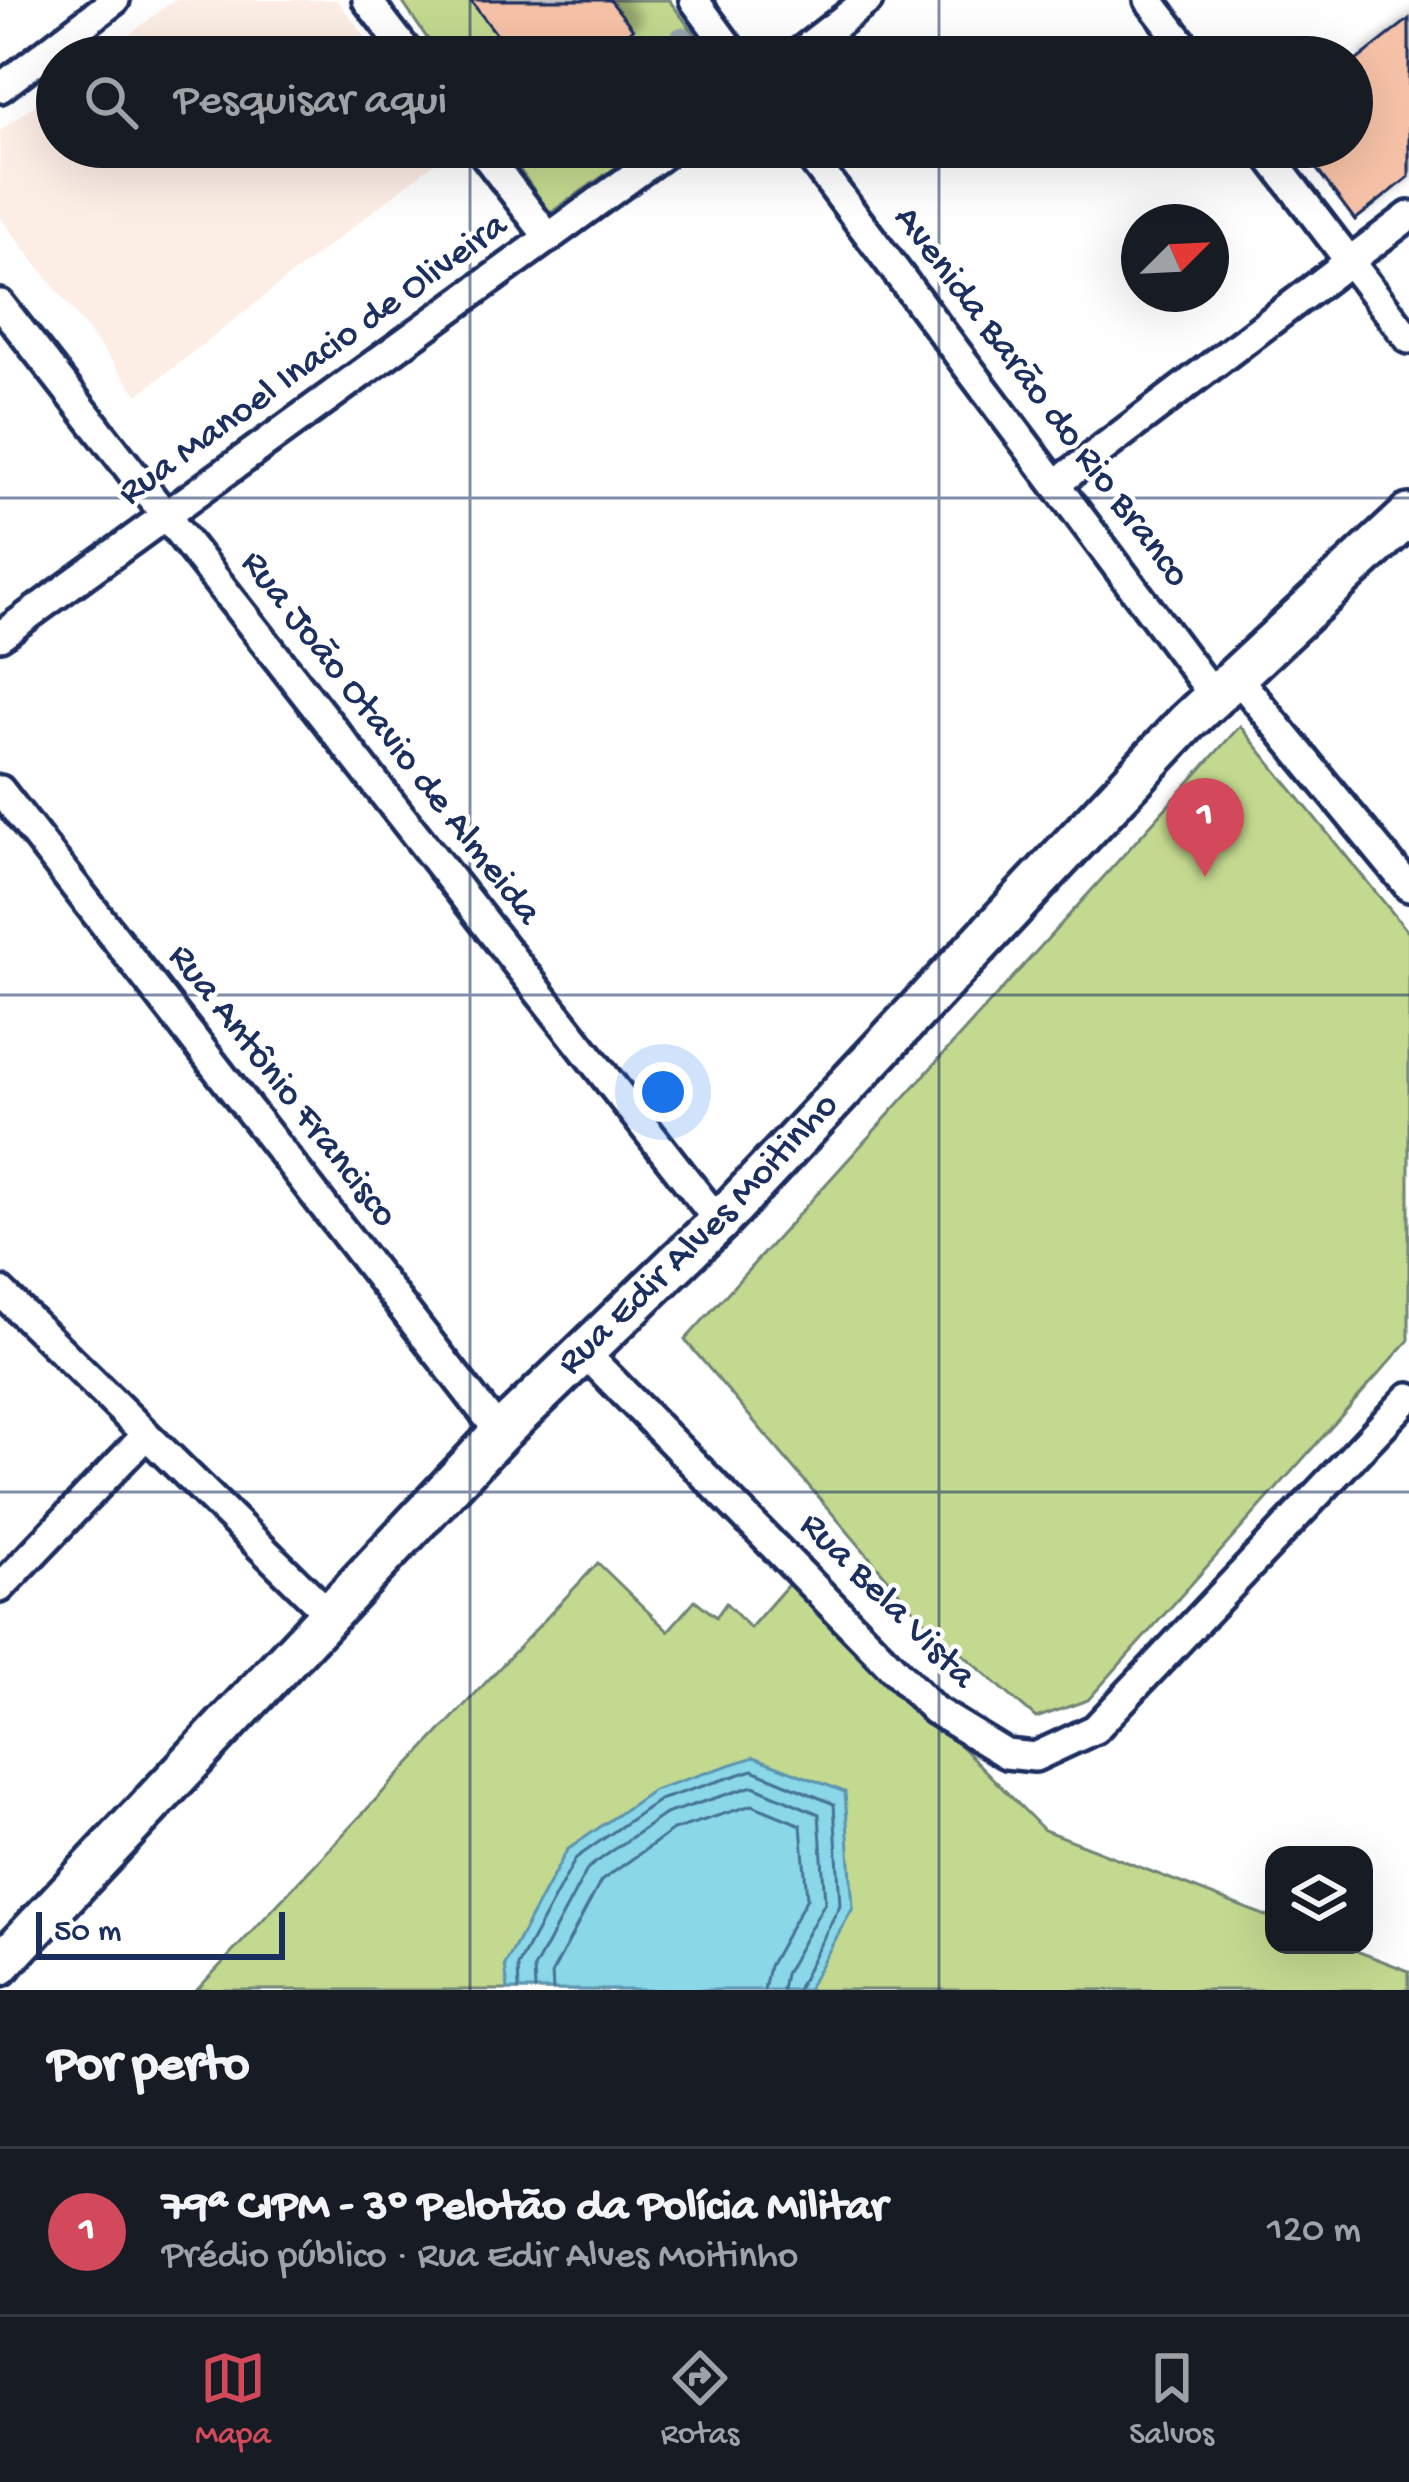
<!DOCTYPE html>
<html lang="pt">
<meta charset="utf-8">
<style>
:root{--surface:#171b24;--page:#242831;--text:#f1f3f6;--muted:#9ea1a6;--line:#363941;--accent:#d1495b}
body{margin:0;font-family:"Gochi Hand",sans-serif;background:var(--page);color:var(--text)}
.controls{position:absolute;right:36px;bottom:36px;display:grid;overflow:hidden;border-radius:24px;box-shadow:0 12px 48px #0002}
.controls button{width:108px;height:108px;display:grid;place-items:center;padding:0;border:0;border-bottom:3px solid var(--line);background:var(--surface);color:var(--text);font:60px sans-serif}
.compass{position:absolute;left:1121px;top:204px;width:108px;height:108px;border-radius:50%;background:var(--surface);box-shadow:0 12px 48px #0002;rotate:66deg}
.scale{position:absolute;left:36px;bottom:30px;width:249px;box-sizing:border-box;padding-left:12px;border:6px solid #1b2f5e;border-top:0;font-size:33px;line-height:42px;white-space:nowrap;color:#1b2f5e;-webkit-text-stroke:9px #fff;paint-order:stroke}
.you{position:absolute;left:663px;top:1092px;width:42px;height:42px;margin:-30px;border:9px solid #fff;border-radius:50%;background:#1a73e8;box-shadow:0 0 0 18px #1a73e833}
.badge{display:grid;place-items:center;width:78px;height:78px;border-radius:50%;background:var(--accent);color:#fff;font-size:39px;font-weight:700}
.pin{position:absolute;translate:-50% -99px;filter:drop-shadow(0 3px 6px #0008)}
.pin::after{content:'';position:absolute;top:63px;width:42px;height:36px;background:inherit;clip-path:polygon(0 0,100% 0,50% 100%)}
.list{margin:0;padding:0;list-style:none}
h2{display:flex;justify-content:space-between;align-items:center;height:156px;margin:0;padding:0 48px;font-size:51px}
h2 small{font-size:39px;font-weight:400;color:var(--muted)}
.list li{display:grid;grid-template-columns:78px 1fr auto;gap:36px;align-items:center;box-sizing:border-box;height:168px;padding:0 48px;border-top:3px solid var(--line)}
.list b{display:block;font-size:45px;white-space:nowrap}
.list p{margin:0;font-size:39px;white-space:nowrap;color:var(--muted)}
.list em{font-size:39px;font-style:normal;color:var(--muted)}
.icon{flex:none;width:66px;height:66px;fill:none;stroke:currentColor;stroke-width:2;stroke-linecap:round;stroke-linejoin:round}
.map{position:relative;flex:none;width:1409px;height:1990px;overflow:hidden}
.search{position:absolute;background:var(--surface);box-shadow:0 12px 48px #0002;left:36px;right:36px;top:36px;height:132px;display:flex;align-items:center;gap:30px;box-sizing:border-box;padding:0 42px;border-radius:66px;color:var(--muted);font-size:45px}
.sheet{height:324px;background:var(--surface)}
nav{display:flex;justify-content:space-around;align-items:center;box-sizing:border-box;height:168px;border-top:3px solid var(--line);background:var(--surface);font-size:33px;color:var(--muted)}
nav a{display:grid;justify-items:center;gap:6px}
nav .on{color:var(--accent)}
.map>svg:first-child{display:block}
.built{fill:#fcede5}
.green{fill:#c3d98f;stroke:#6f8476;stroke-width:3}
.water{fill:#89d7e7;stroke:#5d94b0;stroke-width:3}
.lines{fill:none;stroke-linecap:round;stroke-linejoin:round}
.shore{stroke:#477295;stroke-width:3}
.building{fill:#f6c2a7;stroke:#1b2f5e;stroke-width:3;filter:url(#shadow)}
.minor-casing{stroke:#1b2f5e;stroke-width:36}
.secondary-casing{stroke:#1b2f5e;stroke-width:48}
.minor{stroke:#fff;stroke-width:27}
.secondary{stroke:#fff;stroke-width:39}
.tree{fill:#99a4ad}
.grid{fill:none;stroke:#1b2f5e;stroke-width:3;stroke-opacity:0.55}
.labels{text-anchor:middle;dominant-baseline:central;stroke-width:9;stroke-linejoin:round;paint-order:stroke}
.street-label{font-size:39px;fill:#1b2f5e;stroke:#fff}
</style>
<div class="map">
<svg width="1409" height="1990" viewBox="0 0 1409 1990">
<defs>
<filter id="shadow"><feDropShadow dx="9" dy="-9" stdDeviation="6" flood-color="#0004"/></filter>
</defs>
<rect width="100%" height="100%" fill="#fff"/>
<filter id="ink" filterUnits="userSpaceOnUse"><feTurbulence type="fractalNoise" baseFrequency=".00833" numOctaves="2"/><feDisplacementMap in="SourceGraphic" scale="24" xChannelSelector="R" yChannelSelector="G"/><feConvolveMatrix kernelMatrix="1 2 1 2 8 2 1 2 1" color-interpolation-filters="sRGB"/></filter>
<g filter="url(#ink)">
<g class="built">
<path d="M174,0H337L381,57H101Z"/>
<path d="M57,89V147L451,150L138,395L0,217V131Z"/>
</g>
<g class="green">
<path d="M401,0H669L712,57H440Z"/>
<path d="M504,147H645L550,213Z"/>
<path d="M1240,726L1409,933V1340L1088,1700L1036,1718L921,1618L685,1340Z"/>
<path d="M598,1563L668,1631L695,1600L716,1617L726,1603L750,1628L794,1578L1044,1830L1274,1919V1945H1341L1409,1971V1990H197Z"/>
</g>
<path class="water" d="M754,1757L845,1792L853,1908L807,1990H508L505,1965L567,1850L653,1790Z"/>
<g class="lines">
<g class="shore">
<path d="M519,1990L518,1966L576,1858L659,1800L753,1770L834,1804L840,1905L797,1990"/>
<path d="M535,1990L534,1969L588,1868L665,1814L753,1786L819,1814L825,1902L785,1974L782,1990"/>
<path d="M553,1990L552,1973L601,1881L673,1830L752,1805L801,1825L807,1898L769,1966L764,1990"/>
</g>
</g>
<g class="building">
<path d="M470,0H610L633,29L597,57H514Z"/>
<path d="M1409,19V177L1355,220L1300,147H1352V64Z"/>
</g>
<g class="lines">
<defs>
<g id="minor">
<path d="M367,0L411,57"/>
<path d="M694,0L736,57"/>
<path d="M1149,0L1193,57"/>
<path d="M794,57L868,0"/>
<path d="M0,88L115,0"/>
<path d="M479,147L549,238"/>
<path d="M803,147L1214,696"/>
<path d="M1262,147L1409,339"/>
<path d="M0,304L719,1222"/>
<path d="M1056,484L1409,216"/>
<path d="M0,636L673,147"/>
<path d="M1236,676L1409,887"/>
<path d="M0,790L500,1433"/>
<path d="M0,1291L330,1615"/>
<path d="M586,1354L934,1710L1006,1754L1035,1757L1095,1729L1409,1397"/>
<path d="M0,1588L146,1435"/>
</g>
<g id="secondary">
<path id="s1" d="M0,1965L500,1433L719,1222L1186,723L1409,515"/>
</g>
</defs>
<use href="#minor" class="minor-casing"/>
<use href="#secondary" class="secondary-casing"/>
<use href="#minor" class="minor"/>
<use href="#secondary" class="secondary"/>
</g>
<circle class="tree" cx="682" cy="39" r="12"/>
</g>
<path class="grid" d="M470,0V57M939,0V57M470,147V1990M939,147V1990M0,498H1409M0,995H1409M0,1492H1409"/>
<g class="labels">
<g class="street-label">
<text transform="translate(314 361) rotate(-36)">Rua Manoel Inacio de Oliveira</text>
<text transform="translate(1040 398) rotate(53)">Avenida Barão do Rio Branco</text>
<text transform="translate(389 739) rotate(52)">Rua João Otavio de Almeida</text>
<text transform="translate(281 1087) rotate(52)">Rua Antônio Francisco</text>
<text stroke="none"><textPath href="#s1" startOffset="1011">Rua Edir Alves Moitinho</textPath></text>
<text transform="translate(886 1602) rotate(45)">Rua Bela Vista</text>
</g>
</g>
</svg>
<div class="controls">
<button><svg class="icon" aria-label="layers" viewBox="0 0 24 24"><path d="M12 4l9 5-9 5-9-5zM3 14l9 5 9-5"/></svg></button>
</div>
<svg class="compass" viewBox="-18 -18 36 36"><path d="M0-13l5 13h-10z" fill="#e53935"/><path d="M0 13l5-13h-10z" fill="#9ea1a6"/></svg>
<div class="scale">50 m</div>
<div class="you"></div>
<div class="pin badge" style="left:1205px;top:877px">1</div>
<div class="search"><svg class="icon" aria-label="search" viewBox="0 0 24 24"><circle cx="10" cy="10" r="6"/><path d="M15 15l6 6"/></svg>Pesquisar aqui</div>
</div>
<section class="sheet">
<h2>Por perto<small></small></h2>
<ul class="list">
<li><span class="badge">1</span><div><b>79ª CIPM - 3º Pelotão da Polícia Militar</b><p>Prédio público · Rua Edir Alves Moitinho</p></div><em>120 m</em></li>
</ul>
</section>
<nav>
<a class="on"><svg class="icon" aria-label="map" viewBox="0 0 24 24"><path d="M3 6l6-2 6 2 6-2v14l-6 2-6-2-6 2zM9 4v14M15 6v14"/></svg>Mapa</a>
<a><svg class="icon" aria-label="directions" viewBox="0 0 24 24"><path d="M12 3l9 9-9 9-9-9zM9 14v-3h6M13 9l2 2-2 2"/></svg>Rotas</a>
<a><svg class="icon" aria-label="saved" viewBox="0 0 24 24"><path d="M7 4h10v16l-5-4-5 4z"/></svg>Salvos</a>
</nav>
